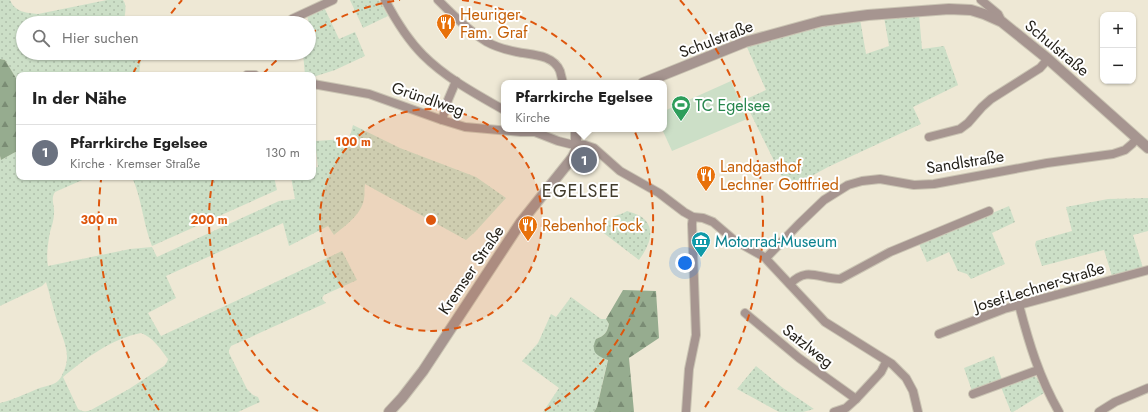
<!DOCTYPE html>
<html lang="de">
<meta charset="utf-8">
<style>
:root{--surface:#fff;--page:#f2f2f2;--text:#222;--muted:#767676;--line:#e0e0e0;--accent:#1a73e8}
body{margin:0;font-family:Jost,sans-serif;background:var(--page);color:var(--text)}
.controls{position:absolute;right:12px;top:12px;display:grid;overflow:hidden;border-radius:8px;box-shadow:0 1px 3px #0004}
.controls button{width:36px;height:36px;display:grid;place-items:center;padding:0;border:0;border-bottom:1px solid var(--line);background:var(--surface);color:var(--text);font:20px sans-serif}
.you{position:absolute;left:685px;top:263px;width:14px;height:14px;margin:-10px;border:3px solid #fff;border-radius:50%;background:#1a73e8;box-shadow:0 0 0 6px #1a73e833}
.badge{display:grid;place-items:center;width:26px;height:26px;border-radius:50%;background:var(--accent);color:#fff;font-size:13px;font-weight:700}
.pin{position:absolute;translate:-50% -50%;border:2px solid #fff;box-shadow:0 1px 4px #0006}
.popup{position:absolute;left:501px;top:80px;width:166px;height:52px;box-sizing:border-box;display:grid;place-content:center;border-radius:8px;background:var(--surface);filter:drop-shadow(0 1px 3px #0005);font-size:13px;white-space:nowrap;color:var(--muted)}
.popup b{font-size:15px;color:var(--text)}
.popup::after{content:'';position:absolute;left:50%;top:100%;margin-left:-8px;border:8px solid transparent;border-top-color:var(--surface)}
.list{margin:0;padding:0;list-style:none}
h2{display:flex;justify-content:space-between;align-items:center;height:52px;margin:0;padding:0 16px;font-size:17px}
h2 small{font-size:13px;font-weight:400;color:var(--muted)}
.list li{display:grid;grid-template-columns:26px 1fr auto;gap:12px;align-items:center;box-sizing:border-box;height:56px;padding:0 16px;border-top:1px solid var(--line)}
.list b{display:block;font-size:15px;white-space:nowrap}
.list p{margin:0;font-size:13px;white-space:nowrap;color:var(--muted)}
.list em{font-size:13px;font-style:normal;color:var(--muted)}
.icon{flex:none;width:22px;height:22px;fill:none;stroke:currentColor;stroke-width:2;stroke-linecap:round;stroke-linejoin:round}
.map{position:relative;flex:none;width:1148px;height:412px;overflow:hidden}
.search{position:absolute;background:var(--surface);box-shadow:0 1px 3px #0004;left:16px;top:16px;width:300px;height:44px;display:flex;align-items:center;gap:10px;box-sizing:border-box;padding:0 14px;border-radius:22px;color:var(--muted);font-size:15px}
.panel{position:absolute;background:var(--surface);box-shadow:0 1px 3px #0004;left:16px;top:72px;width:300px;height:108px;border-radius:8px}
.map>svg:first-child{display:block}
.grass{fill:url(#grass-dots);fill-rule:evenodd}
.forest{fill:url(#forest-firs)}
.pitch{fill:#ccdfc7}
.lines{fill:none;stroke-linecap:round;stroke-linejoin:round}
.minor-casing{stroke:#cac4b3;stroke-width:10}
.tertiary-casing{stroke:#cac4b3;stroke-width:12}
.minor{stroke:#a69590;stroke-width:8}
.tertiary{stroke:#a69590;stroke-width:10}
.ring{fill:none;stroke:#de560d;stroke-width:2;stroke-dasharray:7 5}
.labels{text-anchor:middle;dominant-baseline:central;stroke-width:4;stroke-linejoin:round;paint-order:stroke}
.food-label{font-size:16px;fill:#c56008;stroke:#fff;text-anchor:start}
.street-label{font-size:16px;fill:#24211a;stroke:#fff}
.leisure-label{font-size:16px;fill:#27864d;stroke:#fff;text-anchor:start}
.culture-label{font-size:16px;fill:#0d838f;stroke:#fff;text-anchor:start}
.quarter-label{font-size:18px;letter-spacing:1px;fill:#413b2c;stroke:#fff}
.centre{fill:#de560d;stroke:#fff;stroke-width:2}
.ring-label{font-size:12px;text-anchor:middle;font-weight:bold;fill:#de560d;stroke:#fff;stroke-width:4;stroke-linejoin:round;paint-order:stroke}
</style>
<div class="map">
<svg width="1148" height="412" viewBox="0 0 1148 412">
<defs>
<pattern id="grass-dots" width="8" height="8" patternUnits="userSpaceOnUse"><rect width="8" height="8" fill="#ccdfc7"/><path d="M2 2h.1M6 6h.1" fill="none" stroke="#afbfaa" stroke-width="1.8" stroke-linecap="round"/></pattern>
<pattern id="forest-firs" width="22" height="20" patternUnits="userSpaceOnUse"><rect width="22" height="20" fill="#96ac8f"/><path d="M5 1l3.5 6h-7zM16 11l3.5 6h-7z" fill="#7a8c74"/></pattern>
</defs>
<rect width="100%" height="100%" fill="#eee8d5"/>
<g class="grass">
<path d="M0,0H10C15,12 26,13 38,14L107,0H123C128,6 124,16 124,23H23V53H140L141,58L139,75H19V83L5,60L0,59Z"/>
<path d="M350,0H379L388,16L363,28Z"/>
<path d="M324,7L339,39L355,32L365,56L335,70L313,77V75H305L303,53H309V23L307,16Z"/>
<path d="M919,14L922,49L944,46L958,85L913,107L921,124L828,167L788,189L744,100L766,90L746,45L822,24L860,19L866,54L889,46L884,17Z"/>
<path d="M353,125L400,148L476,177L506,198L475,232L466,240L365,184C364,189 365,194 364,199C361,215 346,225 334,235L328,226L289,246L283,223L166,276L176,298L148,313L161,336L342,251L357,280L324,295L322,298L323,300L326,303L231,346L229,350V353L247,389L253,395L258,397L260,402L238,412H0V403C13,400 25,394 37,389C44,386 52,386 58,381C61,378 62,375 64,371C72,353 62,338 57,321C53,308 50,295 46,282L42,286L0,306V156L1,160L19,150V177H89L55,192C50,199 55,206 54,213C54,219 52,226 50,232C48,243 46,255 48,266L130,249L152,247L157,257L279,201L295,199L291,177H313V168L318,167L315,141L345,139L350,136ZM141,333C153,337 161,350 168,359L167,362L164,366L129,389L91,410C86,412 83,412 78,409L63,377C86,358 111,339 141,333Z"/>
<path d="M132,177H274L277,190L152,246C143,224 142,199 132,177Z"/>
<path d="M1148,198V231L1133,235L1143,268L1112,276L1104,250L1042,266L1035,245L1036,241L1072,231L1066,207L1108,199Z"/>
<path d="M1009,206L1015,222L992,233L1005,264L971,279L967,274L958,271L949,252L927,262L919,244Z"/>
<path d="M627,211C633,213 640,215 644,219C657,231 647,249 639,260L601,231C604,225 609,220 615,216C619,214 623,214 627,211Z"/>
<path d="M571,297L601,319H606L609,324C607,333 604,336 596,339L608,359L597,407L594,412H543L559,388L522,361L538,343L551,314L556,317Z"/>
<path d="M994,356L1002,380L972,391L964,368Z"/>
<path d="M756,366L783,388L814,409L803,412H779L737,389Z"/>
<path d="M1034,376L1037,378L1044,393L1013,412H1011L1001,387Z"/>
</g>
<g class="forest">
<path d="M0,59L5,60L19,83V150L1,160L0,156Z"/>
<path d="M623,290L656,291L659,338L629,358L634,412H594L597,407L608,360C597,356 590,352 596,339C604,336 607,333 609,324L606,319Z"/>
</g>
<path class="pitch" d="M731,81L747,119L672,151L662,129H664V111Z"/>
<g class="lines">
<defs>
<g id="minor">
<path d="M385,0C395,19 408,40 423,55C446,78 476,94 504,110"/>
<path d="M438,0C453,15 469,31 487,42C496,47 507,50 517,52C531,55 553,54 560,71C561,75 562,79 563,83"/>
<path d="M981,0L998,14L1002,22"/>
<path d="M292,19L333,0"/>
<path d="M247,75H255"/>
<path d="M313,84L369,94L442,120L465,127L521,132H535"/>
<path d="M442,120L448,100L456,81"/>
<path d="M531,129L535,132L558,141L570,144L585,145L594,148L620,171L659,193L684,212L693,217L703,218L713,222L734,240L766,258"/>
<path d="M929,137L960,129L968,123L982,107L991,99L1040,68L1048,59"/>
<path d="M766,258L799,224L824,200L848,185L862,181L880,179L914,185L934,184L1047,163L1113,154L1125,150L1132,144L1137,138"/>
<path d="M766,258L767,260L825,322L892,364L906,378L913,391L918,412"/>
<path d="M790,284C807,266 819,279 840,279L890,252L989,211"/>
<path d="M1019,305C1029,343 1039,377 1059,412"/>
<path d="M745,313L799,358L856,399"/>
<path d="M939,334L1004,309L1148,270"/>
<path d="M973,394L1038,370"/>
<path d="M686,412L689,369L696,335L692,224L693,217"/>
<path d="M834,412L846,408L856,399L881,372L886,362"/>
<path d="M1099,412L1115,402L1148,388"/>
</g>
<g id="tertiary">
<path d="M643,83L745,42L822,21L868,15L949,9L971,10L984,14L1002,22L1048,59L1148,148"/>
<path d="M389,412L402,398L423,371L521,222L573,157L576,151V129"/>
</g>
</defs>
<use href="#minor" class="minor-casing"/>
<use href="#tertiary" class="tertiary-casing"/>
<use href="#minor" class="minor"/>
<use href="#tertiary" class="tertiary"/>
</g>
<circle cx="431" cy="220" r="111" fill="#de560d" fill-opacity=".12"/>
<g class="ring">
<circle cx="431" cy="220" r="111"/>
<path d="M318 411A222 222 0 0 1 213 178M263 74A222 222 0 0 1 284 54M310 34A222 222 0 0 1 400 0M462 0A222 222 0 0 1 544 411"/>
<path d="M159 410A332 332 0 0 1 101 180M133 74A332 332 0 0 1 143 54M164 23A332 332 0 0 1 182 0M680 0A332 332 0 0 1 703 410"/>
</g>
<defs>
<symbol id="restaurant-pin" viewBox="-11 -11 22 30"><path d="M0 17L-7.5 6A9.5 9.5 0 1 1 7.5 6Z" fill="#e8710a" stroke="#fff"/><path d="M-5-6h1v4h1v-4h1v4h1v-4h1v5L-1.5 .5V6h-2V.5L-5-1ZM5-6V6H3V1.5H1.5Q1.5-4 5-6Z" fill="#fff"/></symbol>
<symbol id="stadium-pin" viewBox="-11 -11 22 30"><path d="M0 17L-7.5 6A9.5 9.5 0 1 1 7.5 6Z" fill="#2e9e5b" stroke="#fff"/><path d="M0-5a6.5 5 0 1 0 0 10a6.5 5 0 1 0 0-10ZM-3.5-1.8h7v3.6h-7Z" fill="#fff"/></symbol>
<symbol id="museum-pin" viewBox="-11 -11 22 30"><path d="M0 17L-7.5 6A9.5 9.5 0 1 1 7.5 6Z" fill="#0f9aa8" stroke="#fff"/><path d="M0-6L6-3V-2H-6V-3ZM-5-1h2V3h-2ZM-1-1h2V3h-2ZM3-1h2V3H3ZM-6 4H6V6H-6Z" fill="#fff"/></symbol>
</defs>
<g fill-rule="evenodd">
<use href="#restaurant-pin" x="435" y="12" width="22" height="30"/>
<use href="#stadium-pin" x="670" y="94" width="22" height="30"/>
<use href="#restaurant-pin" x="695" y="164" width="22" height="30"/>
<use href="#restaurant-pin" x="517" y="214" width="22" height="30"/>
<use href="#museum-pin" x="690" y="230" width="22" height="30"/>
</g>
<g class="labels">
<g class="food-label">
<text x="460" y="14">Heuriger<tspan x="460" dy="18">Fam. Graf</tspan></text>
<text x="720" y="166">Landgasthof<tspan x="720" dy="18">Lechner Gottfried</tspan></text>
<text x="542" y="225">Rebenhof Fock</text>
</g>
<g class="street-label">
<text transform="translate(716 39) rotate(-21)">Schulstraße</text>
<text transform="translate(1057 48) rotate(40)">Schulstraße</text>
<text transform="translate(428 99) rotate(19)">Gründlweg</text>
<text transform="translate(965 162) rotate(-9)">Sandlstraße</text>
<text transform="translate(471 270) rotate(-56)">Kremser Straße</text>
<text transform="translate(1039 287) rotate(-17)">Josef-Lechner-Straße</text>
<text transform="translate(808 346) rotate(38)">Satzlweg</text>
</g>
<g class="leisure-label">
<text x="695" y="105">TC Egelsee</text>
</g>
<g class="culture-label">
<text x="715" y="241">Motorrad-Museum</text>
</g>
<g class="quarter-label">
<text x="581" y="191">EGELSEE</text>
</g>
</g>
<circle cx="431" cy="220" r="6" class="centre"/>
<g class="ring-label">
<text x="353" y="146">100 m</text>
<text x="99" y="224">300 m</text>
<text x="209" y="224">200 m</text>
</g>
</svg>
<div class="controls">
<button>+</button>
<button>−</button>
</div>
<div class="you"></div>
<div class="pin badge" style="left:584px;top:160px;background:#6b7280">1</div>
<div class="popup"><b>Pfarrkirche Egelsee</b>Kirche</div>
<div class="search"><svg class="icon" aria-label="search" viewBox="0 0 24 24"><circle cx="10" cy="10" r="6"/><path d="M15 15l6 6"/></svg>Hier suchen</div>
<section class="panel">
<h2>In der Nähe<small></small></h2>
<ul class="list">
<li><span class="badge" style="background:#6b7280">1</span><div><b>Pfarrkirche Egelsee</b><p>Kirche · Kremser Straße</p></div><em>130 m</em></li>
</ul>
</section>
</div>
